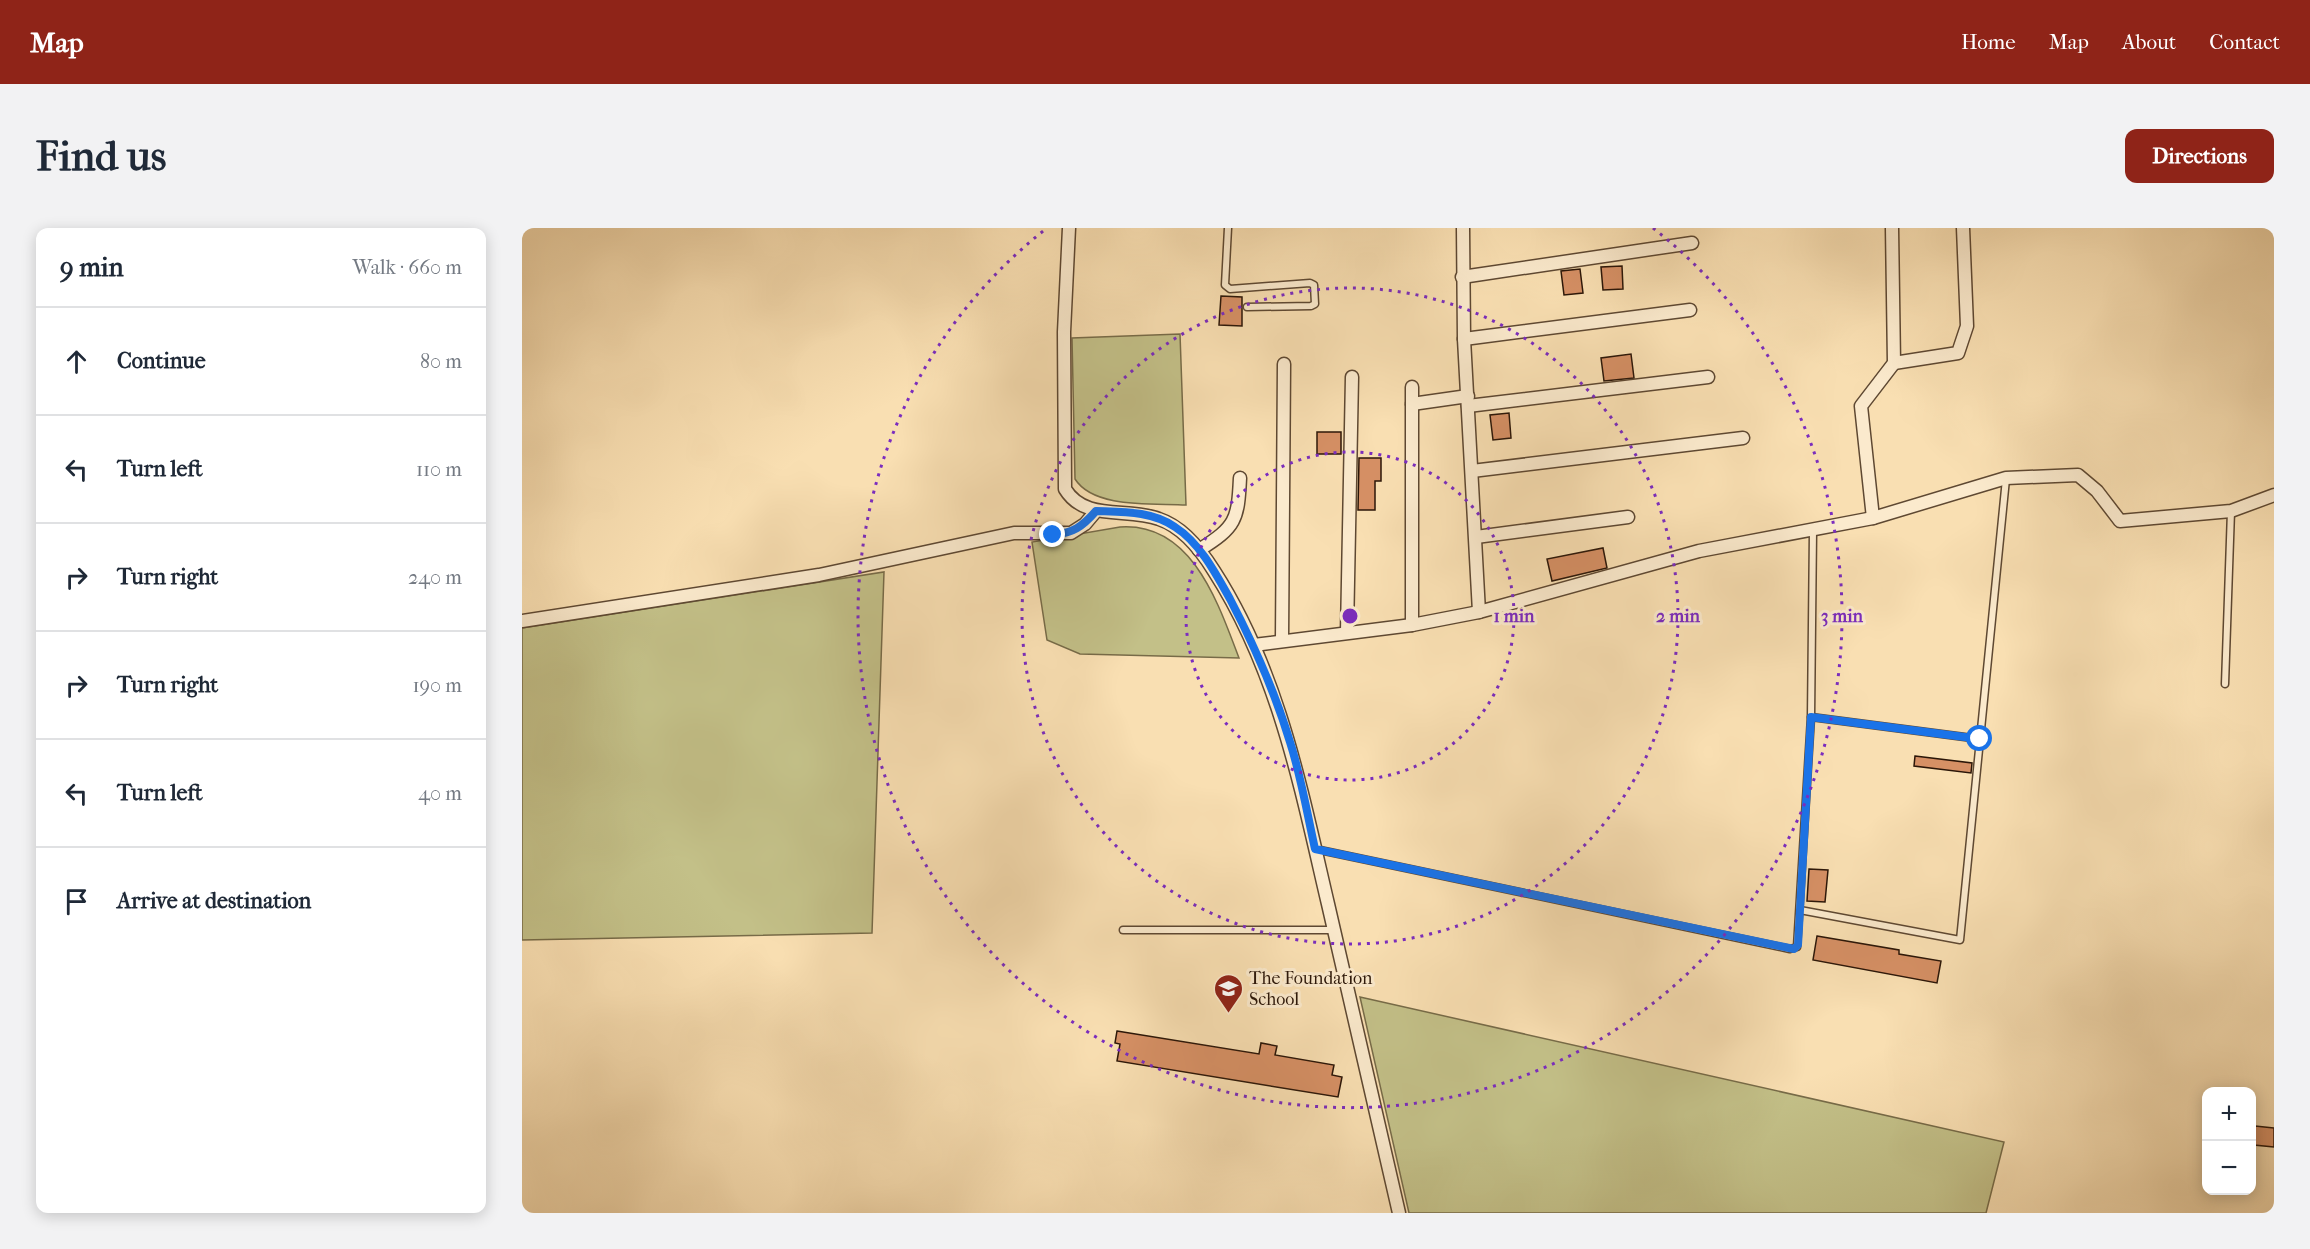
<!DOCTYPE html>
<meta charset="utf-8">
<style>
:root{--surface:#fff;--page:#f2f2f3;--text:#1f2937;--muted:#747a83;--line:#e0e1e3;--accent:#8f2418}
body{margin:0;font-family:"IM FELL French Canon",serif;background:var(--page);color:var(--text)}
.controls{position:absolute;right:18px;bottom:18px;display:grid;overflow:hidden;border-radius:12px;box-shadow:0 3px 15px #0003}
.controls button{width:54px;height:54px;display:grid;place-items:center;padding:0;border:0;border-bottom:2px solid var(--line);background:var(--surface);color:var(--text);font:30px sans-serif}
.stop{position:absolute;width:18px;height:18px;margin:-14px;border:4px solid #1a73e8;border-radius:50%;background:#fff}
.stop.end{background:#1a73e8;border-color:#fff;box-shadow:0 2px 6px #0008}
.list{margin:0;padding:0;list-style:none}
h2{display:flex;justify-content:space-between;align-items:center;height:78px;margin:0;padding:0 24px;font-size:26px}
h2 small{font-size:20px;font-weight:400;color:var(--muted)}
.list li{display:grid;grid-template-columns:39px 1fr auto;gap:18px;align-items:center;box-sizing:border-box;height:108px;padding:0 24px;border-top:2px solid var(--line)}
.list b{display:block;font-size:22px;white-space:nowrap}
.list em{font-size:20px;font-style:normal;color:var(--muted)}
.icon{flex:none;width:33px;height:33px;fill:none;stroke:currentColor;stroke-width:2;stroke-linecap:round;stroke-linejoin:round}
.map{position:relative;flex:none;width:1752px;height:985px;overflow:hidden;border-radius:12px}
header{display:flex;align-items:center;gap:36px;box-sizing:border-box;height:84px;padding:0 30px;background:var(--accent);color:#fff}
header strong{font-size:28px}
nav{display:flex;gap:33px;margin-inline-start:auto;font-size:21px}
.intro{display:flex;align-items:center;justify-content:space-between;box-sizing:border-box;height:144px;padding:0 36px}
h1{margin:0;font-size:42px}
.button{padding:15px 27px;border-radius:12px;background:var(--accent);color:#fff;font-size:21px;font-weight:700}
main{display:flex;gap:36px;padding:0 36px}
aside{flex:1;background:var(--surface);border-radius:12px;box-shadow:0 3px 15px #0003}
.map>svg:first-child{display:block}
.green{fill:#c3c088;stroke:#776b48;stroke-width:1.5}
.building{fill:#d69065;stroke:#2b1608;stroke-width:1.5}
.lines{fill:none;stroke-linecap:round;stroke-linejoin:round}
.lane-casing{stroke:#5e4832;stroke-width:9}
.street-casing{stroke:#5e4832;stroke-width:15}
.lane{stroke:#fbeacd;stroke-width:6}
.street{stroke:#fbeacd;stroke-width:12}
.route{stroke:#1a73e8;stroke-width:8}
.ring{fill:none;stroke:#7b2cbf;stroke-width:3;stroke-dasharray:3 6}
.labels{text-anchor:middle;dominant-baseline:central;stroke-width:6;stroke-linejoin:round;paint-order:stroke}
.poi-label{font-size:18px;fill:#2b1608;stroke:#fbeacd;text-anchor:start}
.centre{fill:#7b2cbf;stroke:#fbeacd;stroke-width:3}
.ring-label{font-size:18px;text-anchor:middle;font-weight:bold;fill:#7b2cbf;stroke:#fbeacd;stroke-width:6;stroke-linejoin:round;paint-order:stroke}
</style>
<header>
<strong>Map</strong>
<nav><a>Home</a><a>Map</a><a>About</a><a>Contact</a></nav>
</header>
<div class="intro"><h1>Find us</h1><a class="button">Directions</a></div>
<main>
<aside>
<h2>9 min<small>Walk · 660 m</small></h2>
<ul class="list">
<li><svg class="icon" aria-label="ahead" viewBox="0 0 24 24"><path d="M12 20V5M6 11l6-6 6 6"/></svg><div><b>Continue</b></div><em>80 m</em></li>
<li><svg class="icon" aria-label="left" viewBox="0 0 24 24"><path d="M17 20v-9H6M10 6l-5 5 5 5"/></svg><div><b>Turn left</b></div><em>110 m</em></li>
<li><svg class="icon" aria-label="right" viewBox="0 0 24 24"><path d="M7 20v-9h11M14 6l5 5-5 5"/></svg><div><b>Turn right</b></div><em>240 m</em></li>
<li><svg class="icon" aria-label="right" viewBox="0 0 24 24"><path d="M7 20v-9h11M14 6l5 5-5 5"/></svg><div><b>Turn right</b></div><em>190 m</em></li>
<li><svg class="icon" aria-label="left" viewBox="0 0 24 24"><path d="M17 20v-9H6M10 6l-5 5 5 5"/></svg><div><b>Turn left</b></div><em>40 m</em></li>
<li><svg class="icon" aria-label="arrive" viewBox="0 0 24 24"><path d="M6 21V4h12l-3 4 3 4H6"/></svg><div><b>Arrive at destination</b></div></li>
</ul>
</aside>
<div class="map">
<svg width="1752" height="985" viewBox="0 0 1752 985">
<rect width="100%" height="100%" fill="#f9dfb2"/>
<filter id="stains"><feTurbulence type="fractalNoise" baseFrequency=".00333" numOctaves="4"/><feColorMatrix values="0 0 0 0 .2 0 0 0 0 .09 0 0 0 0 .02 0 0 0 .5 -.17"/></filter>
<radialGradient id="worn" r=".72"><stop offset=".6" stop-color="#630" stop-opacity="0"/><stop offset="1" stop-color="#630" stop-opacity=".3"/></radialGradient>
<g class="green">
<path d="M658,106L664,277C632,275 572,281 553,251L550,110Z"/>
<path d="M598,299C670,294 696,375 717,430L558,426L525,412L510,314Z"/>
<path d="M362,344L350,705L0,712V400Z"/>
<path d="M838,769L1482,914L1464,985H887Z"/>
</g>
<g class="building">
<path d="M1100,38L1101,61L1081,62L1079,39Z"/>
<path d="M1058,41L1061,65L1042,67L1039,43Z"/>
<path d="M699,68L720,69V98L697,97Z"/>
<path d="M1109,126L1112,150L1082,153L1079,130Z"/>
<path d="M987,185L989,210L971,212L968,187Z"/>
<rect x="795" y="204" width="24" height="22"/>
<path d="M837,230H859V253H853V282H836Z"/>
<path d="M1081,320L1085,340L1030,353L1025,331Z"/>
<path d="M1393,528L1450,535L1449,545L1392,538Z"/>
<path d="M1287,641L1306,642L1303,674L1285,673Z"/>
<path d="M1295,708L1377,722V726L1419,733L1415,755L1291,732Z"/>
<path d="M595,803L737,826L739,815L755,818L753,827L812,837L810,847L820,849L816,869L595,833L598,816L593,815Z"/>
<path d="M1733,898L1752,900V919L1732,917Z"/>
</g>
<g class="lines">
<defs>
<g id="lane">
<path d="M706,0L703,57L708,61L788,55L792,57L793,76L789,78L725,79"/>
<path d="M1703,456L1709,283"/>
<path d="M1289,489L1458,511"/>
<path d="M793,621L1268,721L1275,719L1289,489L1291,303"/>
<path d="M1278,682L1438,712L1484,251"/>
<path d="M601,702H812"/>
</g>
<g id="street">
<path d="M547,0L542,104L543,261C563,294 605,279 637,291C661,299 679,322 692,343C757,444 779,561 806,676C830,779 853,882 877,985"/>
<path d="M941,0L942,111L957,384"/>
<path d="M940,49L1170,15"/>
<path d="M942,111L1168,82"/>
<path d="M1372,135L1436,125L1445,98L1441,0"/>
<path d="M890,176L946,168"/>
<path d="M946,178L1186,149"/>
<path d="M950,243L1221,210"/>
<path d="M1351,290L1339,178L1372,135L1370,0"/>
<path d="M954,309L1106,289"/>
<path d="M677,322C714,299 716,292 718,250"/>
<path d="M0,393L297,347L492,305H549L563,296L574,283"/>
<path d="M890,397V159"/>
<path d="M825,404L830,149"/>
<path d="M760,411L762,136"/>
<path d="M732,417L890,397L957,384L1177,323L1351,290L1484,250L1556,247L1575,263L1598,293L1709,283L1752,267"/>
</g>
</defs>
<use href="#lane" class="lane-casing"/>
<use href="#street" class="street-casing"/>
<use href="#lane" class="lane"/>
<use href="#street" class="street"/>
</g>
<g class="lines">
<path class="route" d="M531,307C551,305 560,299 574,283C601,284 630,283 653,299C678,315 694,346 708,371C732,417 753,464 768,514C779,548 785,585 793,621L1272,721L1276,717L1289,489L1458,511"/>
</g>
<g class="ring">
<circle cx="828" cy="388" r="164"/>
<circle cx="828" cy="388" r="328"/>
<path d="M1131 0A492 492 0 1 1 525 0"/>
</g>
<defs>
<symbol id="school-pin" viewBox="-11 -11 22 30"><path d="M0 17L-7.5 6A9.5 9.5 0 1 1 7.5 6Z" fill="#8f2418" stroke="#fbeacd"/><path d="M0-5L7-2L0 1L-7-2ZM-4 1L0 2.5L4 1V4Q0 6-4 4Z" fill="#fff"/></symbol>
</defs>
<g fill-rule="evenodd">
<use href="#school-pin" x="690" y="744" width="33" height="45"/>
</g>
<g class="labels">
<g class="poi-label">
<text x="727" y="750">The Foundation<tspan x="727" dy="21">School</tspan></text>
</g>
</g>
<circle cx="828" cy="388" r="9" class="centre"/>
<g class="ring-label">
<text x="992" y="394">1 min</text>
<text x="1156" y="394">2 min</text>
<text x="1320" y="394">3 min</text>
</g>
<rect width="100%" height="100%" filter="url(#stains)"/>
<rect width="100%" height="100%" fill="url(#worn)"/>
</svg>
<div class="controls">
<button>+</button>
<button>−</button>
</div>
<div class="stop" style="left:1458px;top:511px"></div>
<div class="stop end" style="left:531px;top:307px"></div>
</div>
</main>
